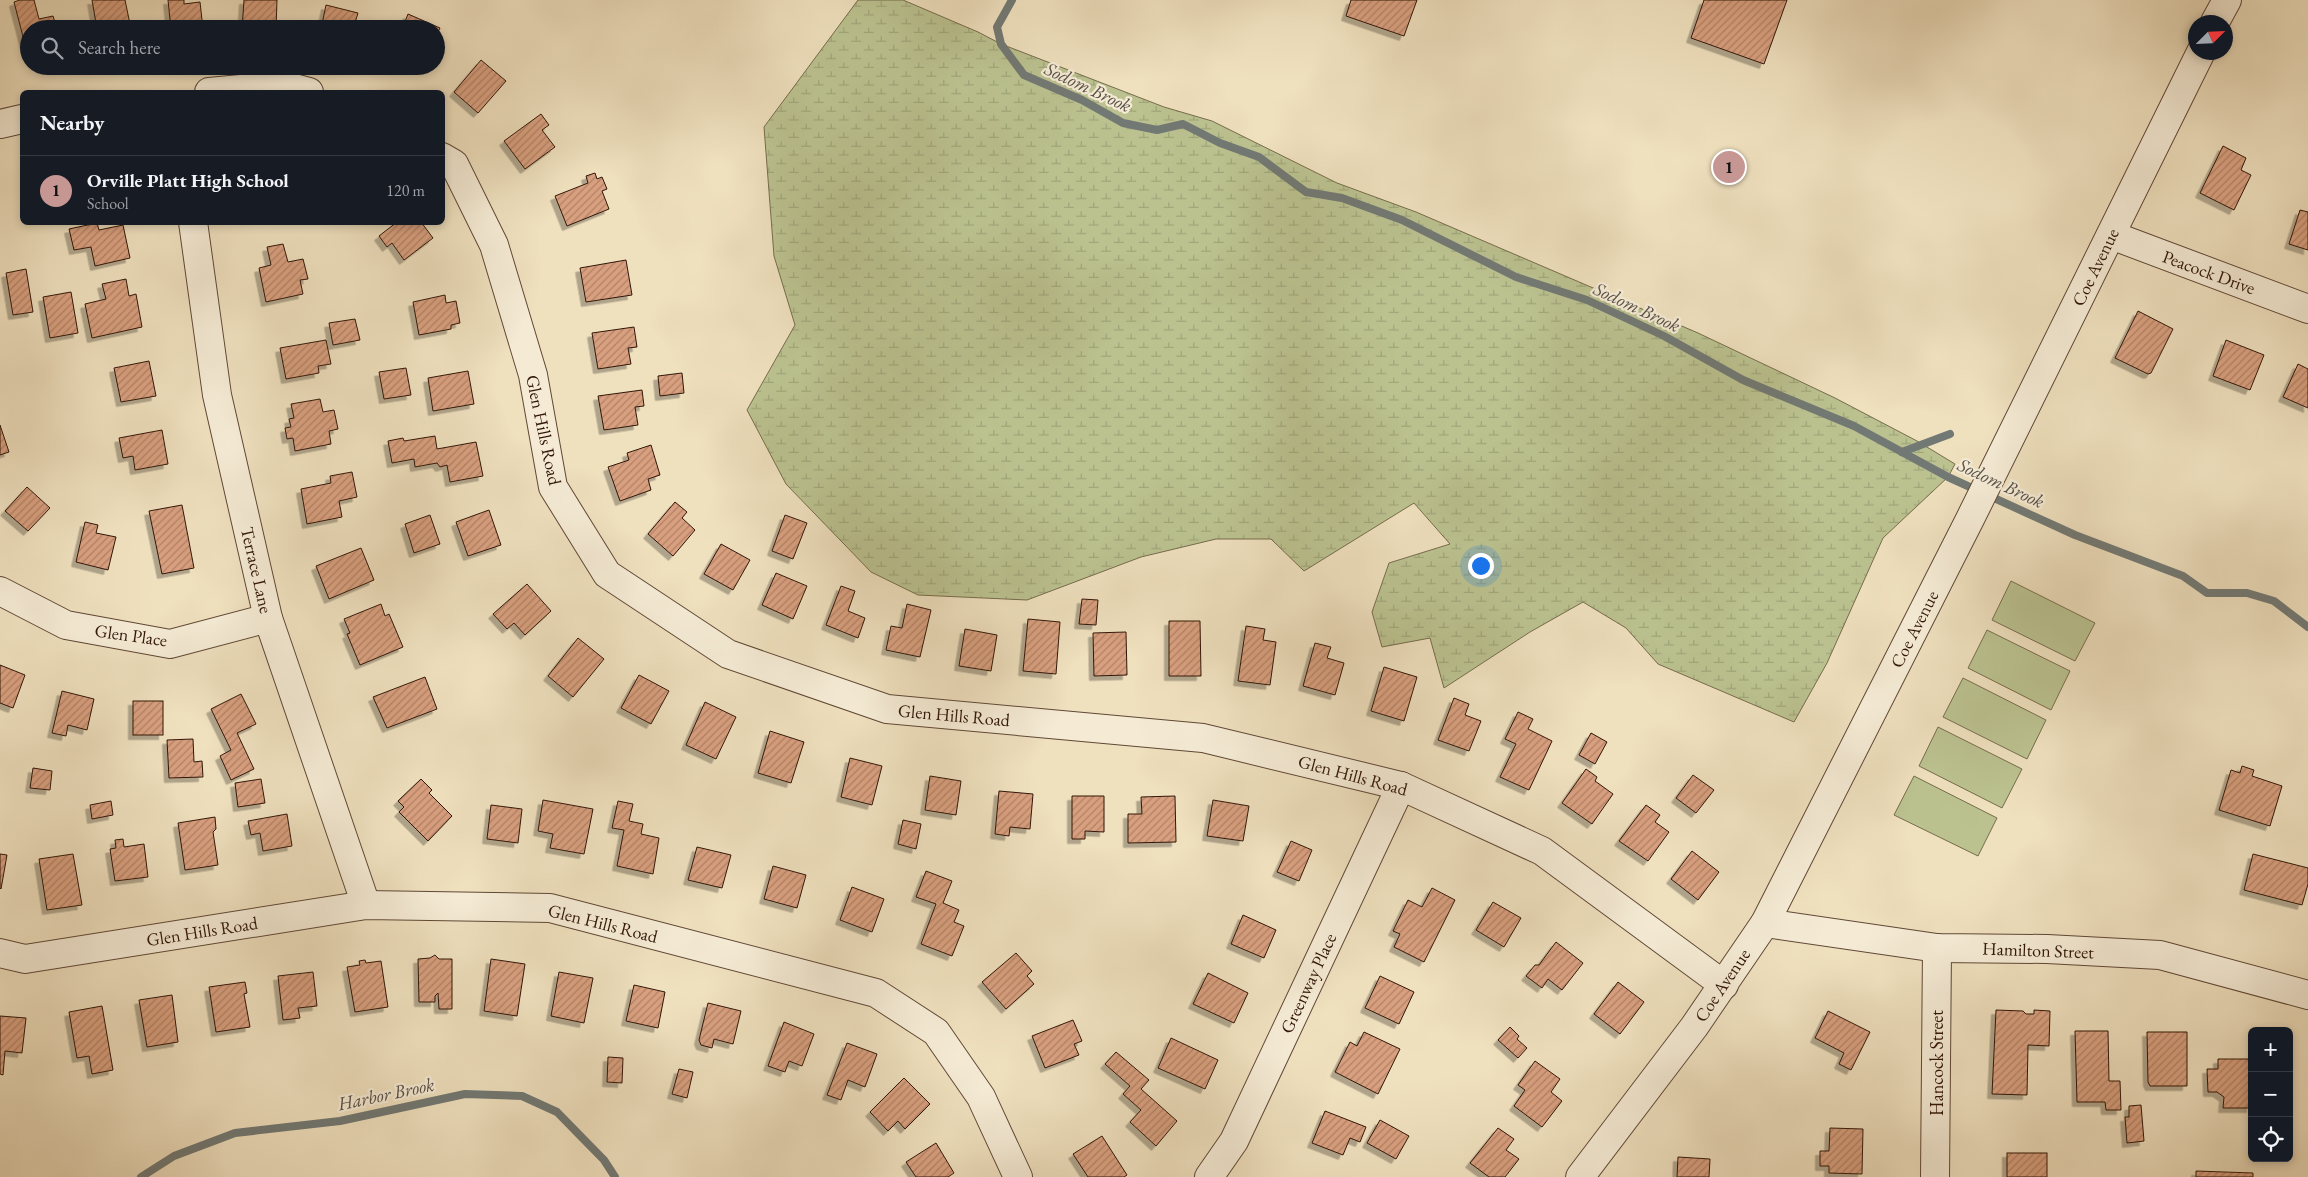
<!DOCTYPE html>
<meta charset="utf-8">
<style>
:root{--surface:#171b24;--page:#20242c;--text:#f1f3f6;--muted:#9ea1a6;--line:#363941;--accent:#c59692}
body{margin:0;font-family:"EB Garamond",serif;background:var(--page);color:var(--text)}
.controls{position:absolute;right:15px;bottom:15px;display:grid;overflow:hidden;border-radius:8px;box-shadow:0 2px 8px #0003}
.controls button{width:45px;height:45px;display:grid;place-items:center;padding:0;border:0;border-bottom:1px solid var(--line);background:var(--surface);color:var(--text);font:25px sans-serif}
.compass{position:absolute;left:2188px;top:15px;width:45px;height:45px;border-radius:50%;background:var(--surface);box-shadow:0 2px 8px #0003;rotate:66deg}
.you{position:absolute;left:1480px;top:565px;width:18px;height:18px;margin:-12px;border:4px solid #fff;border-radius:50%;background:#1a73e8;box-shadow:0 0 0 8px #1a73e833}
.badge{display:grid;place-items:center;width:32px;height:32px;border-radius:50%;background:var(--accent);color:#111;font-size:16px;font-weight:700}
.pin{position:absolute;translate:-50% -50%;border:2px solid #fff;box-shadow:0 1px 5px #0006}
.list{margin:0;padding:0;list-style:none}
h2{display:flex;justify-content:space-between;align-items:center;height:65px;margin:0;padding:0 20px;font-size:21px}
h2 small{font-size:16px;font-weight:400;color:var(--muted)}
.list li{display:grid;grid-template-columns:32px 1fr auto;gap:15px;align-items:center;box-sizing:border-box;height:70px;padding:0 20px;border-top:1px solid var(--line)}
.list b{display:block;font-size:19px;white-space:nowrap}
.list p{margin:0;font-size:16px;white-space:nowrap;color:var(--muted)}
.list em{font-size:16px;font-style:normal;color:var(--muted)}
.icon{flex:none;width:28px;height:28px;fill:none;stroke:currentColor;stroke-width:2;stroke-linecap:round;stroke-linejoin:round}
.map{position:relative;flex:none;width:2308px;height:1177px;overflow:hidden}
.search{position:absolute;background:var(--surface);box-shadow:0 2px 8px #0003;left:20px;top:20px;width:425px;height:55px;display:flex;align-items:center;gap:12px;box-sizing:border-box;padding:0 18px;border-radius:28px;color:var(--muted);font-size:19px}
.panel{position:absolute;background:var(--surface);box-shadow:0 2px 8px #0003;left:20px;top:90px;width:425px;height:135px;border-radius:8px}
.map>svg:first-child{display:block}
.grass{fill:#bbc290;stroke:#766c4c}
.wetland{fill:url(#wetland-marsh);stroke:#766c4c}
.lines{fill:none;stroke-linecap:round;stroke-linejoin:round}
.stream{stroke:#727974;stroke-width:8}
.building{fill:url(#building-hatch);stroke:#311609;filter:url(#shadow)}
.minor-casing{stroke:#604836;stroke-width:30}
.minor{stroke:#f5ebd5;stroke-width:28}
.labels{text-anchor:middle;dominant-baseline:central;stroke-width:4.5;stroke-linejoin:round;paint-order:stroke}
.street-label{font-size:18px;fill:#311609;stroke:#f5ebd5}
.water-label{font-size:19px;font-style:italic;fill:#575048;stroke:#f5ebd5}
</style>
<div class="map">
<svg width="2308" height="1177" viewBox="0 0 2308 1177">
<defs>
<pattern id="wetland-marsh" width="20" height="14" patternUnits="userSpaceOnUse" patternTransform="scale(1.25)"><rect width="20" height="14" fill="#bbc290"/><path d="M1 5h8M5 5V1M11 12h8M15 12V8" fill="none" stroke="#a1a67b"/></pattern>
<pattern id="building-hatch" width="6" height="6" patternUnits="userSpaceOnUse" patternTransform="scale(1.25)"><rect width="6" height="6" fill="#d9a07f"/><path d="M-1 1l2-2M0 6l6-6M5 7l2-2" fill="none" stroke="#b18166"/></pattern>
<filter id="shadow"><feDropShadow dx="-4.5" dy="4.5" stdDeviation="0" flood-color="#0004"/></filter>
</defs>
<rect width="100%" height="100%" fill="#efe0be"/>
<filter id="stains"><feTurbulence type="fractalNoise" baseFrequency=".004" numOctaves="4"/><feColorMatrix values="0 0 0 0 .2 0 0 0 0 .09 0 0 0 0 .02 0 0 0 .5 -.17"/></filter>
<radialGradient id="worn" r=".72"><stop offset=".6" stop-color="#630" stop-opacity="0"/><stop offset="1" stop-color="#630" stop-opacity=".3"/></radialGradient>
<g class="grass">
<path d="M2011,581L2095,623L2075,661L1992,620Z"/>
<path d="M1987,630L2070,671L2051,710L1968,668Z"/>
<path d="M1963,678L2046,720L2027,759L1943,717Z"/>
<path d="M1938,727L2022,769L2002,808L1919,766Z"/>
<path d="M1914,776L1997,818L1978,856L1894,815Z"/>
</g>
<path class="wetland" d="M858,0H903L978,32L1001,44L1164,107L1212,121L1337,183L1416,212L1698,333L1835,398L1917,441L1955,464L1948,477L1883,538L1827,663L1794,722L1658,664L1626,628L1583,602L1530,632L1444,688L1430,638L1382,647L1372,612L1389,563L1450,544L1414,503L1304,571L1271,539H1216L1141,557L1027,600L918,595L871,572L786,484L747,410L795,325L774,256L764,127Z"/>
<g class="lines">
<g class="stream">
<path d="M1012,0L997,27L1001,44L1024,75L1082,100L1123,123L1157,130L1183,124L1220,143L1259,157L1306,192L1342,198L1402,220L1516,277L1587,300L1664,336L1743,380L1854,426L1948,477L2075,535L2183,576L2207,593H2247L2274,601L2308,627"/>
<path d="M1902,452L1950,434"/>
<path d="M141,1177L174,1156L235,1133L340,1121L465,1094L522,1096L557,1112L604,1160L615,1177"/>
</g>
</g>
<g class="building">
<path d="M20,0H34L39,19L53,16L57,29H29L28,56L14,2Z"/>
<path d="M92,0H125L131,29H97Z"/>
<path d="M168,0H184V4L200,2L203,29H171Z"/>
<path d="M244,0H277L276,29H242Z"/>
<path d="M1351,0H1417L1404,36L1346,16Z"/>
<path d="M1704,0H1787L1764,64L1691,38Z"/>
<path d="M326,5L358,13L353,29H321Z"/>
<path d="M408,14L440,28L436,36V29H402Z"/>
<path d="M481,60L506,81L478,113L454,92Z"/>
<path d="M541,114L549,125L542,130L555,147L525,169L504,141Z"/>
<path d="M2223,146L2246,158L2241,170L2251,175L2234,210L2200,193Z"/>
<path d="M595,173L597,179L602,177L607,189L602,191L609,209L567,226L555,196L588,183L586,176Z"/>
<path d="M2300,210L2308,212V250L2289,244Z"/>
<path d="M397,222H421L433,238L404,260L392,243L387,247L379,236Z"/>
<path d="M97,223L99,230L123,225L130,258L95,266L91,247L74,250L69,229Z"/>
<path d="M283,244L288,262L303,259L308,279L300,280L303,294L266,302L259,268L271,265L267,247Z"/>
<path d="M626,260L632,295L586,302L580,268Z"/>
<path d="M26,269L33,312L13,315L6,273Z"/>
<path d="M126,279L129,296L136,294L142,327L92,338L85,304L106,299L102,284Z"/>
<path d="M71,292L78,333L50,338L43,297Z"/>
<path d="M445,295L446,303L456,301L460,323L451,325V329L419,335L413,302Z"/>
<path d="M2138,311L2173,329L2151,373L2148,374L2115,358Z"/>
<path d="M355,319L360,340L333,345L329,323Z"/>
<path d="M634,327L637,347L628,348L631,364L598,369L592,333Z"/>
<path d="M326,340L331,364L318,366L319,373L286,379L280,348Z"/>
<path d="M2226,340L2264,355L2250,390L2213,376Z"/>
<path d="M149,361L156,396L121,402L114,368Z"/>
<path d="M2298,364L2308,369V408L2283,397Z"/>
<path d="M406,368L411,395L384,399L379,372Z"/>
<path d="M468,371L474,404L433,411L428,378Z"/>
<path d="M682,373L684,393L660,396L658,376Z"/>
<path d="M642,390L644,406L635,407L638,425L604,430L598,396Z"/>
<path d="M320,399L323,412L334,410L338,429L329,431L331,444L295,451L293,438L287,439L285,428L291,427L289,419L294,418L291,404Z"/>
<path d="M0,425L9,452L0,455Z"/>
<path d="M162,430L168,464L135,470L133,456L123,458L119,438Z"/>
<path d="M435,436L437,449L476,442L483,476L450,482L447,465L440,467L437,463L415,467L414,459L392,463L388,441L403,438L404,441Z"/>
<path d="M651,445L660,475L648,479L651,490L620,501L608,467L629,460L627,453Z"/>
<path d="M352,472L357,497L339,501L342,517L307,524L301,489L331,483L330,476Z"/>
<path d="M27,487L50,508L28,531L5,511Z"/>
<path d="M675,502L687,512L682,518L695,530L673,556L648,534Z"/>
<path d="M182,505L194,568L162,574L149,511Z"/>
<path d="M489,510L501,545L468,556L456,522Z"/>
<path d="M430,515L440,544L414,553L405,524Z"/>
<path d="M785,515L807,523L793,559L772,551Z"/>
<path d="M85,522L98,525L96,533L116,537L108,570L76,562Z"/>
<path d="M721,544L750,560L733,590L704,574Z"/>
<path d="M361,548L374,580L329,599L316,566Z"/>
<path d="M776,573L807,586L793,619L762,605Z"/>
<path d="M527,584L551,611L525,635L514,623L507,629L493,614Z"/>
<path d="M841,586L855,591L848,611L865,618L858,638L826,625Z"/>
<path d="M1082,599L1098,600L1096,625L1079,624Z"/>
<path d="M381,604L385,616L389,614L403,647L360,665L347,634L350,633L344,619Z"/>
<path d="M907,604L931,610L920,657L886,650L891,626L902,628Z"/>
<path d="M1028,619L1060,622L1056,674L1023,671Z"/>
<path d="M1169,621H1200L1201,676H1169Z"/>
<path d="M1246,626L1265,629L1263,640L1276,642L1270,685L1238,681Z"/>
<path d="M965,629L997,635L991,671L959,666Z"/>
<path d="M1126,632L1127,675L1094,676L1093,633Z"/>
<path d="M578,638L604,659L573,697L548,676Z"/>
<path d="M1315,643L1331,647L1327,658L1344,663L1335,695L1303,686Z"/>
<path d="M0,665L25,675L13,708L0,703Z"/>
<path d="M1384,667L1417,677L1404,721L1371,711Z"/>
<path d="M639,675L669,691L651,724L621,708Z"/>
<path d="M425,677L437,709L387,728L373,697Z"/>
<path d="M62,691L94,699L87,730L68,725L66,736L52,733Z"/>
<path d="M241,694L256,724L237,733L254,769L231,780L220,756L231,750L211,709Z"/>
<path d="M1454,698L1469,704L1465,715L1481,721L1469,751L1438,740Z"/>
<rect x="133" y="701" width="30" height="34"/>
<path d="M705,702L736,717L716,759L686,745Z"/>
<path d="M1518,712L1533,719L1528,729L1552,741L1529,790L1500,777L1516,744L1505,739Z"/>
<path d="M770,731L804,742L791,783L758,773Z"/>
<path d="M1591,733L1607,742L1595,764L1579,755Z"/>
<path d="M193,739L194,762L202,761L203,777L169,778L167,740Z"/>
<path d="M850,758L882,766L872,805L841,797Z"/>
<path d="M2242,766L2254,770L2252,776L2282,786L2270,826L2219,810L2231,770L2240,773Z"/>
<path d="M33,768L52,771L50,790L30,788Z"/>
<path d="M1586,769L1597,777L1595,781L1613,794L1592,824L1562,803Z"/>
<path d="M1693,775L1714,790L1696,813L1676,798Z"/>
<path d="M930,776L961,781L956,815L925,810Z"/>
<path d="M261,779L265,803L238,807L235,783Z"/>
<path d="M421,779L432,790L429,793L452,816L428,841L399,812L404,807L398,801Z"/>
<path d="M999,791L1033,794L1030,829L1010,827L1009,836L995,834Z"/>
<path d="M1072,796H1104V832L1085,831V839H1072Z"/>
<path d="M1175,796L1176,842L1128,843V814H1142L1141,797Z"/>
<path d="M543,800L593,809L584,854L550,848L553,834L538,831Z"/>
<path d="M1213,800L1249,806L1243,841L1207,836Z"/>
<path d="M111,801L113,815L92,819L90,805Z"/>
<path d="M618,801L633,804L629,821L643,824L641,834L659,838L653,874L617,866L624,830L612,828Z"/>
<path d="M491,805L522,809L518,843L487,839Z"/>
<path d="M1646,805L1660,815L1655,822L1669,832L1648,861L1619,841Z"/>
<path d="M287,814L292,846L263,851L260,833L251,835L248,821Z"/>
<path d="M215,817L216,829L213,832L218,865L185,870L178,823Z"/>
<path d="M903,820L921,824L916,849L898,844Z"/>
<path d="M123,839L124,847L144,844L148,877L115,881L110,849L116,848L115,840Z"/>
<path d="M1291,841L1312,850L1299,881L1277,872Z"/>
<path d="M697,847L731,855L722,888L688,880Z"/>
<path d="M1692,851L1719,872L1698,900L1671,879Z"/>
<path d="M0,854L7,855L1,889L0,888Z"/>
<path d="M73,854L82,905L47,910L39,859Z"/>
<path d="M2253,854L2308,868V884L2302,905L2244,890Z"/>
<path d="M773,866L806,875L797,908L764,899Z"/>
<path d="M926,871L952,881L943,903L959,910L954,922L964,926L952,956L921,944L936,904L916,897Z"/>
<path d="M852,887L884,899L872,932L840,920Z"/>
<path d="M1432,888L1455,900L1424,962L1394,947L1400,934L1393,931L1408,900L1422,907Z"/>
<path d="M1493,902L1521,918L1504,947L1476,930Z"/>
<path d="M1243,915L1276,930L1264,958L1231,944Z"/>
<path d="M1556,942L1583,963L1562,990L1548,979L1542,988L1526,976L1535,965H1539Z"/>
<path d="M1016,953L1032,971L1027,976L1034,984L1006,1009L982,982Z"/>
<path d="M435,955L439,959H452V1009H439L438,993L435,996V1002H419L418,959L430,958Z"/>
<path d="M491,959L525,964L517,1016L484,1011Z"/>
<path d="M365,960L366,963L381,961L388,1007L355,1012L347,967L360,965L359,961Z"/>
<path d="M313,972L317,1006L298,1008L300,1018L283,1020L278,976Z"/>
<path d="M559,972L593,978L584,1023L551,1016Z"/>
<path d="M1208,973L1248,993L1234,1023L1193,1004Z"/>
<path d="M1380,976L1414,992L1399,1024L1365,1008Z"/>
<path d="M245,982L247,993L244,994L250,1027L216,1032L209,987Z"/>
<path d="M1618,982L1644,1002L1620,1034L1594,1014Z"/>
<path d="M634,985L665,992L658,1028L626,1021Z"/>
<path d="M172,995L178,1042L147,1047L139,1000Z"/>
<path d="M708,1003L741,1011L733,1044L714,1039L712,1048L701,1045L699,1040Z"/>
<path d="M102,1006L113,1070L92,1074L89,1056L77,1058L69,1012Z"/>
<path d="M1996,1010L2023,1011L2026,1014H2034V1010L2050,1011L2049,1046L2028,1045L2027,1095L1992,1094Z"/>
<path d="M1828,1011L1870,1032L1851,1070L1839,1064L1844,1053L1815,1038Z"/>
<path d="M0,1016L26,1018L22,1053L5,1051L3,1075L0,1074Z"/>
<path d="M1073,1020L1082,1041L1074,1044L1079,1055L1045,1068L1032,1036Z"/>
<path d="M784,1022L814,1034L802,1066L789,1061L785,1072L768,1066Z"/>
<path d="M1510,1027L1519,1036L1517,1039L1527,1048L1518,1058L1498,1040Z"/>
<path d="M2075,1031H2108L2109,1081H2120L2121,1110H2106L2105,1102H2077Z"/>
<path d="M1364,1032L1400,1049L1378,1094L1335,1072L1350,1042L1357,1046Z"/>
<path d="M2147,1032H2187V1086H2150L2148,1082Z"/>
<path d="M1171,1038L1218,1060L1205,1089L1158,1068Z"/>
<path d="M847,1043L877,1054L865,1087L848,1080L841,1100L827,1095Z"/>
<path d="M1116,1052L1149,1080L1141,1089L1177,1121L1156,1146L1130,1122L1141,1110L1123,1094L1130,1086L1105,1064Z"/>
<path d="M608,1057L623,1058L622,1083L607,1082Z"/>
<path d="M2218,1059H2250L2251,1108H2223L2224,1097L2217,1092H2208L2207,1069H2218Z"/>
<path d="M1535,1061L1560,1079L1551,1092L1562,1101L1542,1127L1514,1106L1525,1090L1518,1085Z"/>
<path d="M679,1069L693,1072L687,1098L672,1094Z"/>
<path d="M904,1078L930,1104L905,1129L898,1121L888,1131L870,1112Z"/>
<path d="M2141,1105L2144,1141L2127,1143L2125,1117H2129V1106Z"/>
<path d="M1325,1111L1366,1127L1360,1142L1350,1138L1343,1155L1312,1143Z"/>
<path d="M1380,1120L1409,1136L1396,1159L1367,1143Z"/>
<path d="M1498,1128L1514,1139L1506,1150L1519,1159L1505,1177H1489L1470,1163Z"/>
<path d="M1830,1128L1863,1129L1862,1174L1829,1173V1166H1820V1151H1829Z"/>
<path d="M1102,1136L1127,1175L1124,1177H1088L1073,1154Z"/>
<path d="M936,1143L954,1173L948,1177H916L906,1162Z"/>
<rect x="2007" y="1153" width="40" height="24"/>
<path d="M1678,1157L1710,1159L1709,1177H1677Z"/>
<path d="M2196,1171L2253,1173V1177H2196Z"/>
</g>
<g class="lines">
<defs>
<g id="minor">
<path d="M2215,22L2227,0"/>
<path d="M209,92L283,85L309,92"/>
<path d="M0,124L22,119"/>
<path d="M442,157L454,164L494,245L533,375L553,487L607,574L728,654L887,709L1203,738L1401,786L1542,851L1724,985"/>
<path d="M193,222L217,395L268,618L366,905"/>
<path d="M2111,235L2308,309"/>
<path d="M0,591L66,625L170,644L268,618"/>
<path d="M1765,923L1937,948L2047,949L2160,955L2308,995"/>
<path d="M0,953L25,959L366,905L550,908L876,993L936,1032L981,1097L1018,1177"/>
<path d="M1209,1177L1234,1141L1401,786"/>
<path d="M1580,1177L1694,1027L1765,923L1970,519L2201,52"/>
<path d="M1935,1177L1937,948"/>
</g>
</defs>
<use href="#minor" class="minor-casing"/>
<use href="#minor" class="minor"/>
</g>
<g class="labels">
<g class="street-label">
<text transform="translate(2095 267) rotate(-64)">Coe Avenue</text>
<text transform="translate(2209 272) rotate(20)">Peacock Drive</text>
<text transform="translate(544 430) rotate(78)">Glen Hills Road</text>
<text transform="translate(257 570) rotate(77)">Terrace Lane</text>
<text transform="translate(1914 629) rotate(-63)">Coe Avenue</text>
<text transform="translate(131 635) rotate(8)">Glen Place</text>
<text transform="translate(954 715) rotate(5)">Glen Hills Road</text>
<text transform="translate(1353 775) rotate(15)">Glen Hills Road</text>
<text transform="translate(603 923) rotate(14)">Glen Hills Road</text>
<text transform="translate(202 931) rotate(-9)">Glen Hills Road</text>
<text transform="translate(2038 950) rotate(2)">Hamilton Street</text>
<text transform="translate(1308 983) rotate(-65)">Greenway Place</text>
<text transform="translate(1722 985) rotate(-56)">Coe Avenue</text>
<text transform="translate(1936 1063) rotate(-90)">Hancock Street</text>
</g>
<g class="water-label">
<text transform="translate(1088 87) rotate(25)">Sodom Brook</text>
<text transform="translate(1637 307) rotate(25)">Sodom Brook</text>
<text transform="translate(2001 483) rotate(25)">Sodom Brook</text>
<text transform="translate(386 1094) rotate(-12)">Harbor Brook</text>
</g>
</g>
<rect width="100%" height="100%" filter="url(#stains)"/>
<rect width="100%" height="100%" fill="url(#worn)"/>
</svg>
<div class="controls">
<button>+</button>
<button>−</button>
<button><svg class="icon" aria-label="locate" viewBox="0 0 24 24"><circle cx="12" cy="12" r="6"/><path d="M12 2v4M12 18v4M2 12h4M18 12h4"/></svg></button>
</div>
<svg class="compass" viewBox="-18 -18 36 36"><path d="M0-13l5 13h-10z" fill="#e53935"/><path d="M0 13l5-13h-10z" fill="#9ea1a6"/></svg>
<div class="you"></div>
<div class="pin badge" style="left:1729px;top:167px">1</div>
<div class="search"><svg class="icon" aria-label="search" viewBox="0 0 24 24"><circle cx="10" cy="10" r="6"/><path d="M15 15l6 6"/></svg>Search here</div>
<section class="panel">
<h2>Nearby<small></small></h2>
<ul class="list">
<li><span class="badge">1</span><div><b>Orville Platt High School</b><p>School</p></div><em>120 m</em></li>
</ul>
</section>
</div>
